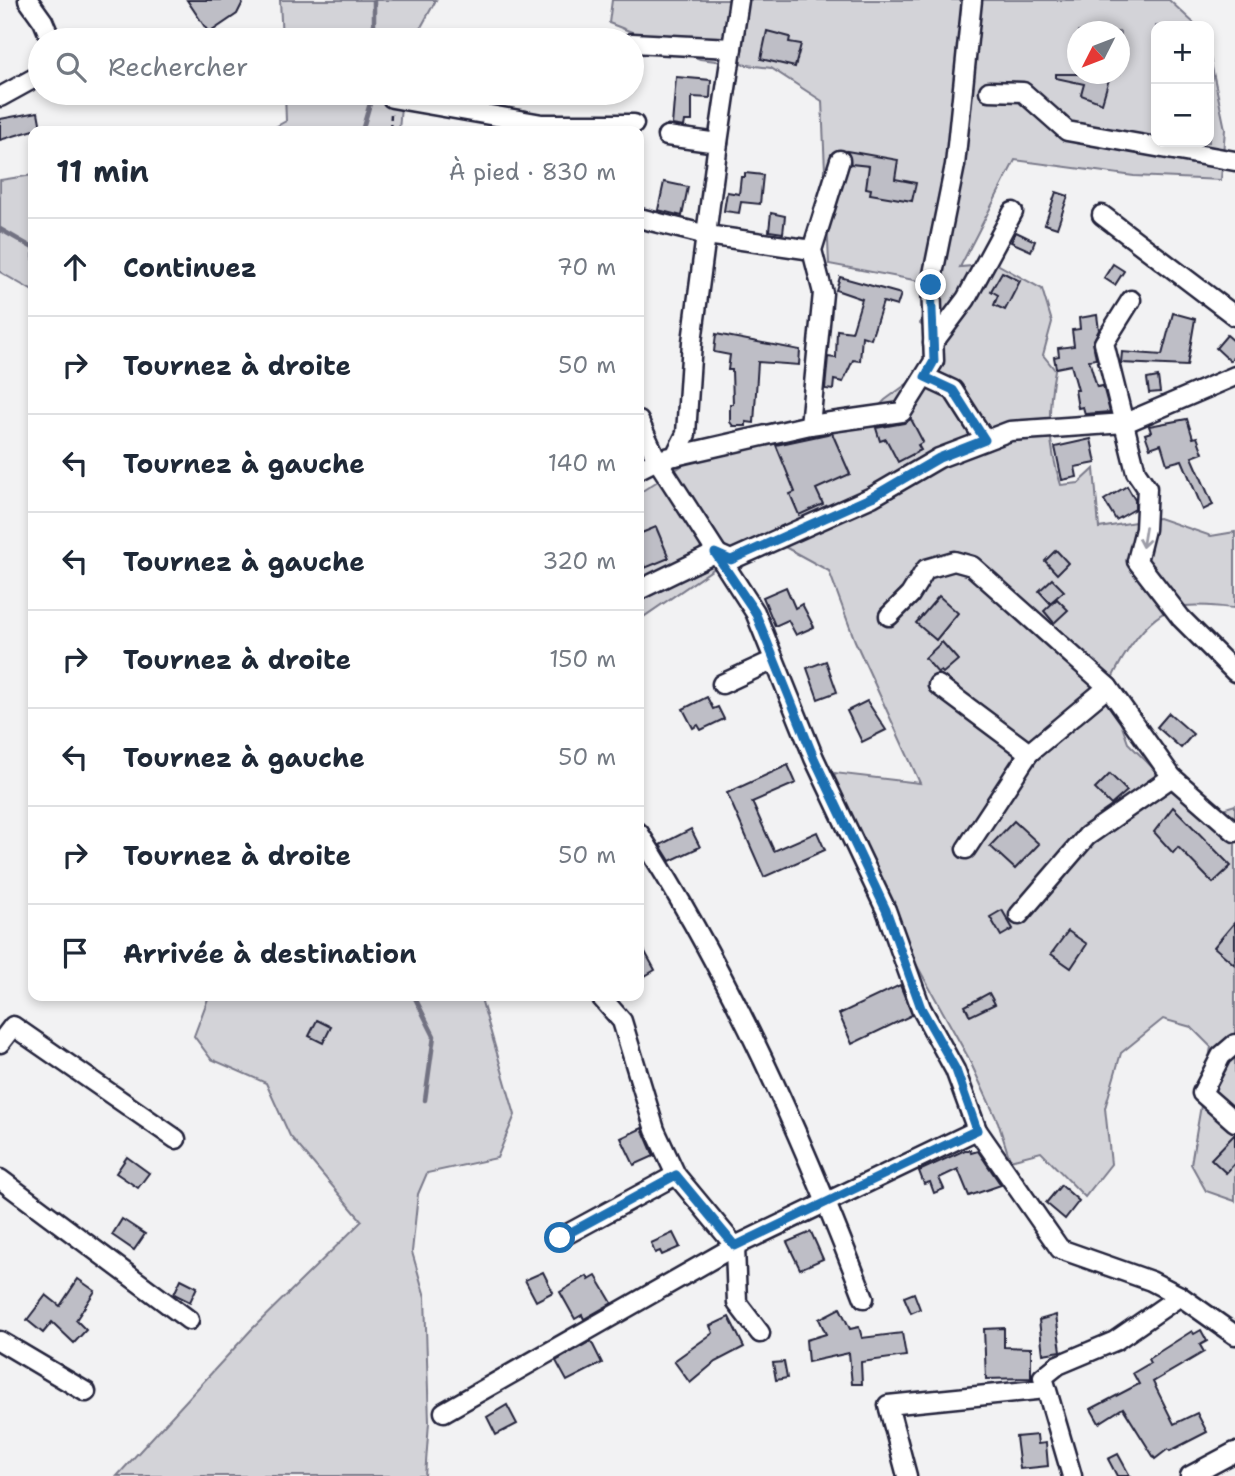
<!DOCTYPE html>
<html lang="fr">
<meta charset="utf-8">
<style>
:root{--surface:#fff;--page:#f6f6f7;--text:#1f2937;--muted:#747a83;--line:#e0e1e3}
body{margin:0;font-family:"Shantell Sans",sans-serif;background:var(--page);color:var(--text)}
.controls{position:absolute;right:21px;top:21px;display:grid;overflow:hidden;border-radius:14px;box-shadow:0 4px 10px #0003}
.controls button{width:63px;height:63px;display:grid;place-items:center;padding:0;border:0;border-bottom:2px solid var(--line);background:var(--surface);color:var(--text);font:35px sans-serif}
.compass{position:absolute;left:1067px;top:21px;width:63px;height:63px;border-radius:50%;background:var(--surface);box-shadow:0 4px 10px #0003;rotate:228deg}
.stop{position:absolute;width:21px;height:21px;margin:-16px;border:5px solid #1f6fb2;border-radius:50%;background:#fff}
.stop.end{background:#1f6fb2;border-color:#fff;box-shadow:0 2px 7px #0008}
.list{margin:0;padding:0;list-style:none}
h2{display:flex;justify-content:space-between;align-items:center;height:91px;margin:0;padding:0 28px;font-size:30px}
h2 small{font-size:23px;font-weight:400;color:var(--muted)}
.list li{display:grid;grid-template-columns:46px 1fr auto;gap:21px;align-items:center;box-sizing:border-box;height:98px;padding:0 28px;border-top:2px solid var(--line)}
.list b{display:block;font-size:26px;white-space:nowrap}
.list em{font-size:23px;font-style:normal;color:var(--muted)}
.icon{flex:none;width:38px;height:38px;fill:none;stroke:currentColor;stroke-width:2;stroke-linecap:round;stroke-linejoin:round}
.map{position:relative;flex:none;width:1235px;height:1476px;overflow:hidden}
.search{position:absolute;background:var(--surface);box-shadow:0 4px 10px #0003;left:28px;top:28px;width:616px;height:77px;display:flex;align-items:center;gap:18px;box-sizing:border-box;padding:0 24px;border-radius:38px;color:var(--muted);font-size:26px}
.panel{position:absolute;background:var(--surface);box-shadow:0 4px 10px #0003;left:28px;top:126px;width:616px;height:875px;border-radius:14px}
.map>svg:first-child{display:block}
.green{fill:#d3d3d8;stroke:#7a7a8a;stroke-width:2;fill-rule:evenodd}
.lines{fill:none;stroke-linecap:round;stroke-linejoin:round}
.stream{stroke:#727282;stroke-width:4.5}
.building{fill:#bebec6;stroke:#22223b;stroke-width:2}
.minor-casing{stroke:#22223b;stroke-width:23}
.path{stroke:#22223b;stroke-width:2.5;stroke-dasharray:7 5;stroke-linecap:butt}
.minor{stroke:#fff;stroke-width:18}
.oneway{stroke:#9c9ca7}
.route{stroke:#1f6fb2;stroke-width:9}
</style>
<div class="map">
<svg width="1235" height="1476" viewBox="0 0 1235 1476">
<rect width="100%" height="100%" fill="#f2f2f3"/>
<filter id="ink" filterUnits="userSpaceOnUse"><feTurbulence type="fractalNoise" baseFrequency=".0143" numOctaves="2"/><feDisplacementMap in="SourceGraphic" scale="14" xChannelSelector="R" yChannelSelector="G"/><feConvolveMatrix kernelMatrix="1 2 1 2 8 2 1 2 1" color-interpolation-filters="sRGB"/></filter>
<g filter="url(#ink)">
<g class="green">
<path d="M280,0H436L414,40H282Z"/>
<path d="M612,0H1169L1197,26H1156V142H1209V53L1225,129L1221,180L1134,176L1015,160L960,267L997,264L1042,289L1052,322L1043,355L1055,370C1047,410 1048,446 1061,485L1079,483L1094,469L1099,528L1159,518L1211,536L1235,532V608C1219,607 1201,604 1185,606C1149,608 1121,658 1108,687L1128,743L1189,804L1216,811L1235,805V1201L1206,1191L1191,1164L1211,1047L1191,1027L1163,1019L1121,1053L1105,1108L1111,1164L1085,1197L1041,1152L1010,1160L998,1122L968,1057L832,813L835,773L920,783L855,641L829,571L763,535L639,620V493L710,448L862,424L885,400L941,359L938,339L920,324L930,283L829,264L822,101L771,68L700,59L609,23ZM1078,32H1120V74H1078Z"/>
<path d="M285,93H402L399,131H268L286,121Z"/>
<path d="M33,175V291L0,272V180Z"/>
<path d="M209,996H486L482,1002L515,1115L497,1158L427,1173L418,1194L412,1252L425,1297L429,1422L425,1476H117L251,1330L362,1221L290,1136L266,1083L211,1059L194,1036Z"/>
</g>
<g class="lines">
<g class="stream">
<path d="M374,40V0"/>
<path d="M362,131L373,93"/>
<path d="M0,229L33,248"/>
<path d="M414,996L434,1036L425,1100"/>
</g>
</g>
<g class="building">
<path d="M187,0H244L237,14L209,33Z"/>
<path d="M767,31L790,37L789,42L801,44L795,67L761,59Z"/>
<path d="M1056,74H1089L1109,79L1102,103L1081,95L1084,84L1056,78Z"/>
<path d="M676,77L711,80L710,98L692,97V121H685L684,127L672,125Z"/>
<path d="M38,112L41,128L0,140V119Z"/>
<path d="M847,151L898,160L895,179L916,183L912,201L870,194L871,189L866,188L869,166L851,164Z"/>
<path d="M745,173L763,175L760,204L741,202L739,213L724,211L727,192L739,194L741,177H745Z"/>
<path d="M664,182L688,187L682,216L658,210Z"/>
<path d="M1056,192L1068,196L1057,228L1045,224Z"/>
<path d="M771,213L785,216L783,233L769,231Z"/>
<path d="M1016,232L1035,241L1031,251L1011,242Z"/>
<path d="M1113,264L1124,271L1115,285L1104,278Z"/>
<path d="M1002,272L1020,281L1005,310L994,305L998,295L991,291Z"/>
<path d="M840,277L901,294L897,306L883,302L871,339L862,336L860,361L853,360L843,382L834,380L833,390L825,389L828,357L836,358L837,330L852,332L862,299L836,290Z"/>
<path d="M1173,313L1195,319L1187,366L1121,363L1122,352L1162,355Z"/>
<path d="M1097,315L1099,330L1093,342L1096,359L1089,360L1097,387L1103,386L1110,412L1085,414L1083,407L1078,408L1075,390H1078L1071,365L1056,368L1054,357L1059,356L1058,348L1074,346L1072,330L1080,329L1079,318Z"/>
<path d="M716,334L800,350L799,365L758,362L754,423L746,422V426H733L730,422V404H733L732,370H728L730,355L714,352Z"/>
<path d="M1227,335L1235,342V355L1230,361L1216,348Z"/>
<path d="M1158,377L1160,392L1149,393L1147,379Z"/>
<path d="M911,419L923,442L918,445L921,450L898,462L886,439L880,441L876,428L904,423Z"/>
<path d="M1187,419L1193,438L1197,437L1203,453L1192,457L1213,505L1203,510L1182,460L1167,464L1161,444L1150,448L1145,434L1151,432L1149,426Z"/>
<path d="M832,433L850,474L816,489L823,504L799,515L790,494L795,492L776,445Z"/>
<path d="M1091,439L1096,463L1075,467L1077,477L1062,480L1055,447Z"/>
<path d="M1127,486L1135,500V509L1116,520L1104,500Z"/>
<path d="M656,527L669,558L645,568L639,552V534Z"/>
<path d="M1056,550L1068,563L1057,574L1045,561Z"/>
<path d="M1052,579L1064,591L1050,603L1039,591Z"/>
<path d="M786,587L795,608L802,604L814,627L796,635L788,620L775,626L763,597Z"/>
<path d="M939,596L958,613L936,640L916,623Z"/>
<path d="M1057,599L1068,610L1054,623L1044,611Z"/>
<path d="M942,642L958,660L943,673L941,671L938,673L925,658Z"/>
<path d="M826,661L837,692L818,699L807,668Z"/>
<path d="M707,697L713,709L718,707L724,719L701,730L698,725L693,728L683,709Z"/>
<path d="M867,701L886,730L862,742L847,711Z"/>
<path d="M1169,713L1193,734L1181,748L1157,727Z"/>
<path d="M788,765L796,783L752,802L774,851L817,832L825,850L764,877L727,793Z"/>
<path d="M1110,774L1127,791L1111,805L1095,789Z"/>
<path d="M1173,807L1231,866L1213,883L1178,847L1173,853L1154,832Z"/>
<path d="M1014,821L1039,844L1015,869L990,846Z"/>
<path d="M691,829L700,847L670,861L660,845Z"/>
<path d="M1002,910L1013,929L1001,936L990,917Z"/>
<path d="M1235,922V965L1214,947Z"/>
<path d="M1068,931L1087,944L1071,968L1051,954Z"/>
<path d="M639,941L655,970L643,977L639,969Z"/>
<path d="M900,985L912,1015L852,1044L839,1014Z"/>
<path d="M989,993L995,1004L970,1016L965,1006Z"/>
<path d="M317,1020L331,1027L323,1043L309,1036Z"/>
<path d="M642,1128L654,1156L634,1165L621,1138Z"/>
<path d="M1235,1134V1163L1226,1173L1211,1159Z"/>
<path d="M965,1150H970L971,1153L978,1151L1001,1185L969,1196L958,1169L939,1178L944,1189L934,1193L930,1182L924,1184L919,1171Z"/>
<path d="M127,1157L149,1173L138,1188L116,1173Z"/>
<path d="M1061,1185L1079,1201L1065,1219L1046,1203Z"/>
<path d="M122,1219L145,1234L134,1250L112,1235Z"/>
<path d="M811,1232L823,1259L800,1269L787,1242Z"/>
<path d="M673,1233L680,1247L662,1255L660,1251L655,1253L651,1243Z"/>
<path d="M543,1272L553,1292L536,1301L525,1280Z"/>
<path d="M587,1276L589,1280L596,1276L612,1303L584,1319L582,1315L575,1319L560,1292Z"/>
<path d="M78,1279L95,1291L76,1320L86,1330L74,1343L52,1322L43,1333L27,1320L46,1295L60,1306Z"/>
<path d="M181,1279L197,1287L190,1302L174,1294Z"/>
<path d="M914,1293L920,1309L911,1313L904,1297Z"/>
<path d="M840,1308L850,1329L859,1327L862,1338L902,1333L906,1356L861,1362L862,1384H852L849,1353L808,1362L806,1340L826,1334L819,1319Z"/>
<path d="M1056,1315L1061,1351L1043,1354L1039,1320Z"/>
<path d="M729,1317L744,1347L715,1362L690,1383L674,1361L713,1333L710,1326Z"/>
<path d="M1004,1328V1347L1031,1348V1378L986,1379L984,1329Z"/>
<path d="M1201,1330L1207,1341L1200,1345L1204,1352L1153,1382L1174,1424L1197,1413L1207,1432L1170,1451L1168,1449L1155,1459L1123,1408L1099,1423L1091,1409L1139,1384L1133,1373L1150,1363L1148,1359L1192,1331L1194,1334Z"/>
<path d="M591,1341L602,1363L567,1381L556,1361Z"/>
<path d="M784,1362L787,1378L776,1380L773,1363Z"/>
<path d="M507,1405L517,1424L496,1435L487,1417Z"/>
<path d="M1037,1435L1038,1444L1046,1443L1048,1466L1020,1469L1016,1437Z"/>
<path d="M1118,1454L1130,1476H1117L1108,1459Z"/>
</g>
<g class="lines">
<defs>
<g id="minor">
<path d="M28,0L43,21L51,40"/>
<path d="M632,43L732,48"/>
<path d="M989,91L1023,92L1067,131L1235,161"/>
<path d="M0,97L40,75"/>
<path d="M392,98L542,124H634"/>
<path d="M718,143L739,0"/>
<path d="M1102,215L1235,316"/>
<path d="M639,218L707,235L812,250"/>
<path d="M1131,300L1104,343L1136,472L1147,488L1145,529L1137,561L1181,618L1235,672"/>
<path d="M933,343L966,299L1013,212"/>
<path d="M925,377L953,390L985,440"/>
<path d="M639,421L657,460L755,612L814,758L886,910L921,1008L955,1070L977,1130L1060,1249L1151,1281L1180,1296L1235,1335"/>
<path d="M810,425L823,293L812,250L840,160"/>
<path d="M675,456L810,425L902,412L934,361L931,284L955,165L972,0"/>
<path d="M639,469L657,460L675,456L686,434L692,342L718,143L667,136"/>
<path d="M639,590L715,553L731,560L872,497L939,458L1010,431L1125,423L1235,376"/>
<path d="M889,616L910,595L926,569L954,561L972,566L1108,687L1172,777L1235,832"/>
<path d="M722,684L774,660"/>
<path d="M938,685L1029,753L1108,687"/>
<path d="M639,833C732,978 802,1137 864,1298"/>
<path d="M966,849L1029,753"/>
<path d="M1019,915L1087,836L1172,777"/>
<path d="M600,996L622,1021L655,1130L676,1175L735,1246L737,1303L760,1333"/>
<path d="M0,1043L13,1026L176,1139"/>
<path d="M1235,1044L1221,1056L1202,1093L1235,1122"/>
<path d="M0,1179L189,1320"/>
<path d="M560,1238L676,1175"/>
<path d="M0,1341L86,1392"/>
<path d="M444,1412L735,1246L977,1130"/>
<path d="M907,1476L888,1405L1046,1389"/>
<path d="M1072,1476L1043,1377L1058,1365L1115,1341L1180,1296"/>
<path d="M1190,1476L1235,1452"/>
</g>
</defs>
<use href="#minor" class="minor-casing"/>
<g class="path">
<path d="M395,40V29"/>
<path d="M334,93L379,96"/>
<path d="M390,131L391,114"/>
</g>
<use href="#minor" class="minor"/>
</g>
<defs><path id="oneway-shaft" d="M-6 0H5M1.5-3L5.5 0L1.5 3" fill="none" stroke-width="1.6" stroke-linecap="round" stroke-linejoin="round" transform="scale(1.75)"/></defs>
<use class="oneway" href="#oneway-shaft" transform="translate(1144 537) rotate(99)"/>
</g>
<g class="lines" filter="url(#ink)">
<path class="route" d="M560,1238L676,1175L735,1246L977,1130L956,1070L921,1008L886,910L814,758L755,612L715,553L731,560L872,497L939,458L985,440L953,390L925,377L934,361L931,285"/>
</g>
</svg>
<div class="controls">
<button>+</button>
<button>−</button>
</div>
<svg class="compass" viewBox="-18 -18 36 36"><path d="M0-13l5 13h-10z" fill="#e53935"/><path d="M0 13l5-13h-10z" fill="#747a83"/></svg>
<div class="stop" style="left:560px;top:1238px"></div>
<div class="stop end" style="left:931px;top:285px"></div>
<div class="search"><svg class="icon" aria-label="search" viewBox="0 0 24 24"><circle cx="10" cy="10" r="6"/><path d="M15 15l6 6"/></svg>Rechercher</div>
<section class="panel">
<h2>11 min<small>À pied · 830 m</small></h2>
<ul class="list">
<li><svg class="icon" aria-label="ahead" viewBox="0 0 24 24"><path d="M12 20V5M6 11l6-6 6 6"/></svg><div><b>Continuez</b></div><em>70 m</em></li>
<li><svg class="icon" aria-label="right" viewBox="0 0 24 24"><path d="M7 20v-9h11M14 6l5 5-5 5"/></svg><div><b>Tournez à droite</b></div><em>50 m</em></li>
<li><svg class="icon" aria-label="left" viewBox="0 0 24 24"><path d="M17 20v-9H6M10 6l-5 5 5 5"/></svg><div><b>Tournez à gauche</b></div><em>140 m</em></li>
<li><svg class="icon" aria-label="left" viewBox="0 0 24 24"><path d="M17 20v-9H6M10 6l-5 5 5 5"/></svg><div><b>Tournez à gauche</b></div><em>320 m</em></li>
<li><svg class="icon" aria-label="right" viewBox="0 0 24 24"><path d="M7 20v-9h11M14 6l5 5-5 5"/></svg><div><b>Tournez à droite</b></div><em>150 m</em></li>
<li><svg class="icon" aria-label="left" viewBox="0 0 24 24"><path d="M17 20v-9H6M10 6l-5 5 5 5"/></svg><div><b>Tournez à gauche</b></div><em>50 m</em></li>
<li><svg class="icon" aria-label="right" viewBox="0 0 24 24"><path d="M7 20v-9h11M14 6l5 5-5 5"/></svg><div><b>Tournez à droite</b></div><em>50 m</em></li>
<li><svg class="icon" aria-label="arrive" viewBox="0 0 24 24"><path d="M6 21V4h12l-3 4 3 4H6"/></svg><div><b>Arrivée à destination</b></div></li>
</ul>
</section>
</div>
